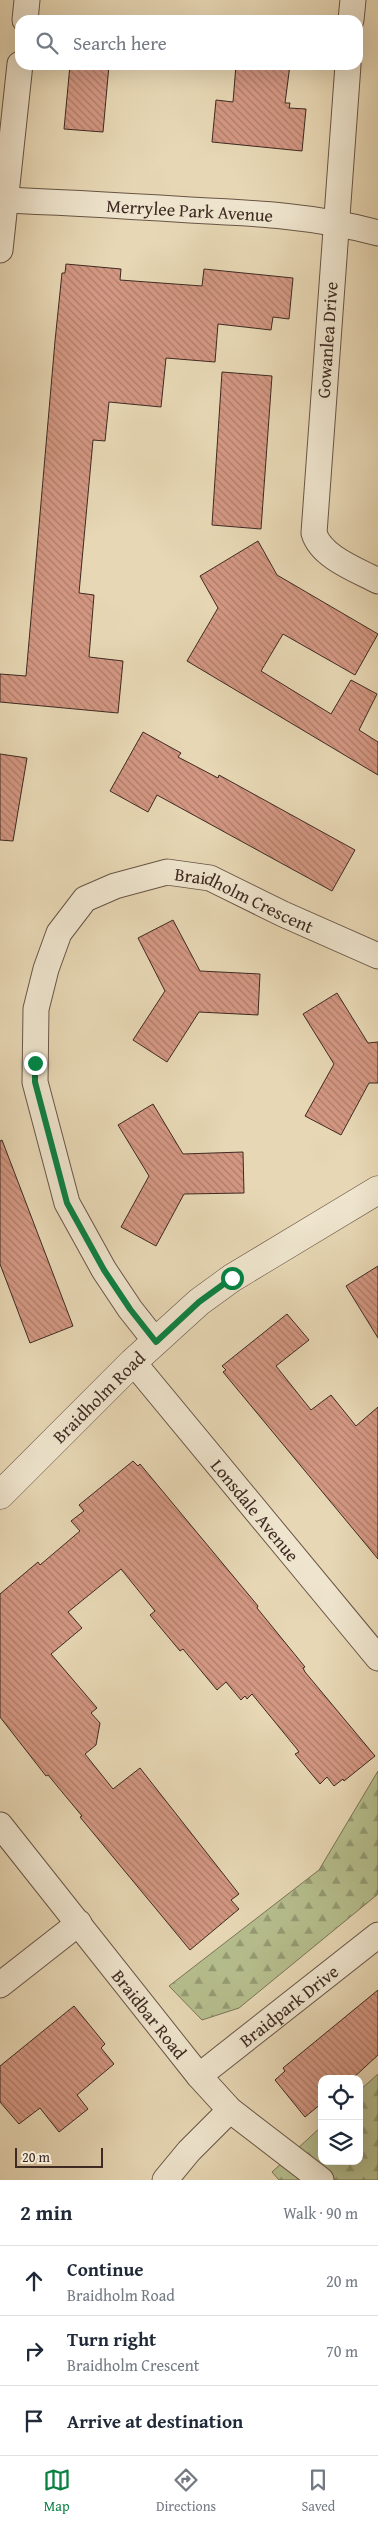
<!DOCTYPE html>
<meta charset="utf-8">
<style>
:root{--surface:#fff;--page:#f2f2f3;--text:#1f2937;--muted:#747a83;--line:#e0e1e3;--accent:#0b8043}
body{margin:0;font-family:"Gentium Book Plus",serif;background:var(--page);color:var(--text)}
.controls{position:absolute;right:15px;bottom:15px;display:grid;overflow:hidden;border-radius:10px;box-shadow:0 5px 20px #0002}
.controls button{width:45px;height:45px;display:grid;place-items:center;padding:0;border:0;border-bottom:1px solid var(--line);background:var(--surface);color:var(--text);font:25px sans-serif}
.scale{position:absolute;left:15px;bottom:12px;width:88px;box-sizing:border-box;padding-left:5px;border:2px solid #3e2a22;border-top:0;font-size:14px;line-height:18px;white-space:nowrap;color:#3e2a22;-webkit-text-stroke:4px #efe5ce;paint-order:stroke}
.stop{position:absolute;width:15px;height:15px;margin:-11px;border:4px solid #0b8043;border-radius:50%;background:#fff}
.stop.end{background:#0b8043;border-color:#fff;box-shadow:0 1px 5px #0008}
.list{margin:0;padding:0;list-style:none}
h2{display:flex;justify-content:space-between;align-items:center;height:65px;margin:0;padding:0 20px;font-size:21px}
h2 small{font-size:16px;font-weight:400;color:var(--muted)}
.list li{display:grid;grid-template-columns:32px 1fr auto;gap:15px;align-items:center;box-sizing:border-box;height:70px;padding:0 20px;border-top:1px solid var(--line)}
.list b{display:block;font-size:19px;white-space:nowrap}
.list p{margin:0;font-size:16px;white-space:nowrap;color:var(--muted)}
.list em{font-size:16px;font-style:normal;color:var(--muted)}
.icon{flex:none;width:28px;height:28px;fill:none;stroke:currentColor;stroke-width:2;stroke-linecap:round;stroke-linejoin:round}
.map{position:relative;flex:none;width:378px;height:2180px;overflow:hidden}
.search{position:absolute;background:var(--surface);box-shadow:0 5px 20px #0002;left:15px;right:15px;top:15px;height:55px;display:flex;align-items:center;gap:12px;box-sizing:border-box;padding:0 18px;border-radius:15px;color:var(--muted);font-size:19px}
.sheet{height:275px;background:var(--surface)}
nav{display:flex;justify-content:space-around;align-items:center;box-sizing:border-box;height:70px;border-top:1px solid var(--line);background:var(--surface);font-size:14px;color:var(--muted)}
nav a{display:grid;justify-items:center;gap:2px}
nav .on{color:var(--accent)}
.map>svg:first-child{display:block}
.forest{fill:url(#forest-firs);stroke:#7a7458}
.building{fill:url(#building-back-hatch);stroke:#3e2a22}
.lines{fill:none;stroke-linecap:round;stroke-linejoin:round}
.minor-casing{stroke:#685546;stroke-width:27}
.tertiary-casing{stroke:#685546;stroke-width:29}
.minor{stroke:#efe5ce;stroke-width:25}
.tertiary{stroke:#efe5ce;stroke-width:28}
.route{stroke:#0b8043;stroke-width:6}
.labels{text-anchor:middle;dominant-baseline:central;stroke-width:4.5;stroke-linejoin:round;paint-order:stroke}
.street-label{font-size:18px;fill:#3e2a22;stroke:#efe5ce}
</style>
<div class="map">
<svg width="378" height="2180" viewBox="0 0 378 2180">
<defs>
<pattern id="forest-firs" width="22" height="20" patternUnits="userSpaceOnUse" patternTransform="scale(1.25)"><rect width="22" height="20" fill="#b6be8d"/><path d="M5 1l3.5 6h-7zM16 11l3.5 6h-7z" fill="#959b73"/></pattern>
<pattern id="building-back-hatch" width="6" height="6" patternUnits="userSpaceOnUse" patternTransform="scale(1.25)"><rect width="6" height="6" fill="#d39782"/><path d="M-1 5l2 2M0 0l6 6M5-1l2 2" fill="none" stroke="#ad7b6a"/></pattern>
</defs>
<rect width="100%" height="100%" fill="#e7d7b4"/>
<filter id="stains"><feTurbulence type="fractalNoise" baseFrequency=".004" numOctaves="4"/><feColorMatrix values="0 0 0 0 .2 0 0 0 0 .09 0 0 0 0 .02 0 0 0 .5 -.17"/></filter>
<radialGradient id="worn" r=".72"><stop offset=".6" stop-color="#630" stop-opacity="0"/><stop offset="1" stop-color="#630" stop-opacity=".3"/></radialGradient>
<g class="forest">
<path d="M378,1771V1894L239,2008L202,2020L169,1986L319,1870Z"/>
<path d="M378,2074V2180H279L272,2172L322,2126V2161H359V2091Z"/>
</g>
<g class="building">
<path d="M70,65H109L103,132L64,129Z"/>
<path d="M236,65H290L285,103H290L289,108L306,109L302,151L212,142L216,100L233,102Z"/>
<path d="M66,264L121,269L120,280L202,286L204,269L293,278L289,319L273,317L271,330L218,324L215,362L166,358L161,407L109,402L105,441L93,440L79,593L94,595L89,657L123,661L118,713L0,702V674L26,676L55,341L62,273H65Z"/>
<path d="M222,372L272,376L261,529L212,525Z"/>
<path d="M258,541L277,575L378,634L355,675L283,634L261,671L331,714L351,680L377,694L359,730L378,742V775L187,661L218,608L200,576Z"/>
<path d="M143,732L181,753L178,757L218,778L219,775L355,850L332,891L157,795L148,812L110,791Z"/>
<path d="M0,754L27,758L13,841L0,840Z"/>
<path d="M173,920L200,971L260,974L258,1015L199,1012L167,1062L133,1040L165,991L138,938Z"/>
<path d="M337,993L368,1043L378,1042V1083H369L341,1135L305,1116L334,1064L303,1014Z"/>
<path d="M153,1104L183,1154L243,1152L244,1193L184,1194L156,1246L121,1227L149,1176L118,1125Z"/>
<path d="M2,1140L73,1326L30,1343L0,1264V1141Z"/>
<path d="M378,1266V1338L346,1286Z"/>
<path d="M287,1314L309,1340L276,1366L311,1410L331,1395L356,1426L378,1407V1559L223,1372L226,1370L222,1366Z"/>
<path d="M133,1461L138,1466L140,1464L258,1606L257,1608L305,1667L303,1668L305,1672L375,1756L344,1781L343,1779L334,1786L327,1777L320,1784L295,1754L299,1752L297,1749L252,1694L247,1699L245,1696L241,1700L226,1682L217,1690L183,1649L180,1651L150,1615L155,1611L121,1569L68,1612L82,1628L51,1654L97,1708L91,1713L100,1723L96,1745L85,1754L113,1789L140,1768L239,1894L231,1900L239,1909L190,1950L80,1817L82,1816L48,1775L46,1776L0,1717V1594L38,1562L40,1565L80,1531L71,1521L84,1511L79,1505Z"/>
<path d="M378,1990V2055L352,2079H322V2103L305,2117L275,2080L285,2071L283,2068Z"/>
<path d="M74,2006L105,2044L101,2048L114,2064L77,2095L88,2109L59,2132L40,2108L19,2124L0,2102V2066Z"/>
</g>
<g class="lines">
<defs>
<g id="minor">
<path d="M25,20L27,0"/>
<path d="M351,20L353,0"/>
<path d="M348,65L314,533C321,557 357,570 378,581"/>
<path id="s1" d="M0,200C63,202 127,206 190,210C254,213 316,216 378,233"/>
<path d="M0,250L20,64"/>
<path id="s2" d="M156,1342L130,1309L104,1270L67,1203L35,1082L36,1009L46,969L59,933L85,899L115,886L167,872L210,878L283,914L378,956"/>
<path id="s3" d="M133,1362L378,1658"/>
<path id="s4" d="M0,1825L199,2076L230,2110L321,2180"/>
<path d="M0,1985L79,1923"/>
<path id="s5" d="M199,2076L378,1935"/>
<path d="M165,2180L189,2151L230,2110"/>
</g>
<g id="tertiary">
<path id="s6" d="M0,1495L133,1362L199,1302L232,1278L378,1190"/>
</g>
</defs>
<use href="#minor" class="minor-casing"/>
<use href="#tertiary" class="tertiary-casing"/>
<use href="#minor" class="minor"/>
<use href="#tertiary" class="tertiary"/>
</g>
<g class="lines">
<path class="route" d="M35,1063V1082L67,1203L104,1270L130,1309L156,1342L199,1302L232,1278"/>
</g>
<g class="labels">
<g class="street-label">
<text stroke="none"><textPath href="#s1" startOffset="190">Merrylee Park Avenue</textPath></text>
<text transform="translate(327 340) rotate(-86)">Gowanlea Drive</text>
<text stroke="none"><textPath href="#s2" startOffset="655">Braidholm Crescent</textPath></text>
<text stroke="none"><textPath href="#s6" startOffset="139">Braidholm Road</textPath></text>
<text stroke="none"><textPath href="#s3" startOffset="192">Lonsdale Avenue</textPath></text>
<text stroke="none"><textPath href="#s5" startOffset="114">Braidpark Drive</textPath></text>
<text stroke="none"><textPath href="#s4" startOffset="241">Braidbar Road</textPath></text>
</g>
</g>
<rect width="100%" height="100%" filter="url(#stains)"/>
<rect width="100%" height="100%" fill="url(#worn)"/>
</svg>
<div class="controls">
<button><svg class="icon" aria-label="locate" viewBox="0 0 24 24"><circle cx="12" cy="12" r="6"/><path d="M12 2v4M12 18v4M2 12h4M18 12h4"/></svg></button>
<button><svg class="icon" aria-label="layers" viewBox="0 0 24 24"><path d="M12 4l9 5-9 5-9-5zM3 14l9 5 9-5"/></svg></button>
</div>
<div class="scale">20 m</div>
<div class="stop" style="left:232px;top:1278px"></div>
<div class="stop end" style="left:35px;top:1063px"></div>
<div class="search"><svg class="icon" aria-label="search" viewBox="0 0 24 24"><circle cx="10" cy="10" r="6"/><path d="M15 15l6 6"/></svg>Search here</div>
</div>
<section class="sheet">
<h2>2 min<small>Walk · 90 m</small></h2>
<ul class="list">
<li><svg class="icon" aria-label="ahead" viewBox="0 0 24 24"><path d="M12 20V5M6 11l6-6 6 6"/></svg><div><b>Continue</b><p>Braidholm Road</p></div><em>20 m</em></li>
<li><svg class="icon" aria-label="right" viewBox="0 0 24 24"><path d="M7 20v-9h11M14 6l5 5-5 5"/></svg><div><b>Turn right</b><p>Braidholm Crescent</p></div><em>70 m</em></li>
<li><svg class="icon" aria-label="arrive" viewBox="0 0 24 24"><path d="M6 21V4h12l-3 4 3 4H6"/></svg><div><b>Arrive at destination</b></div></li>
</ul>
</section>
<nav>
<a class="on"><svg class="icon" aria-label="map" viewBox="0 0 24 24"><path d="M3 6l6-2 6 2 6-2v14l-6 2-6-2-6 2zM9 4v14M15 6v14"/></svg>Map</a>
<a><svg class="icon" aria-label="directions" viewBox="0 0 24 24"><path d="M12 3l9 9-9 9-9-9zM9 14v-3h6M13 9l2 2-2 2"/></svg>Directions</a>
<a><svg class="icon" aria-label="saved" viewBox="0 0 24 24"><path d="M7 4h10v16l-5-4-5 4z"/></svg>Saved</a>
</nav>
